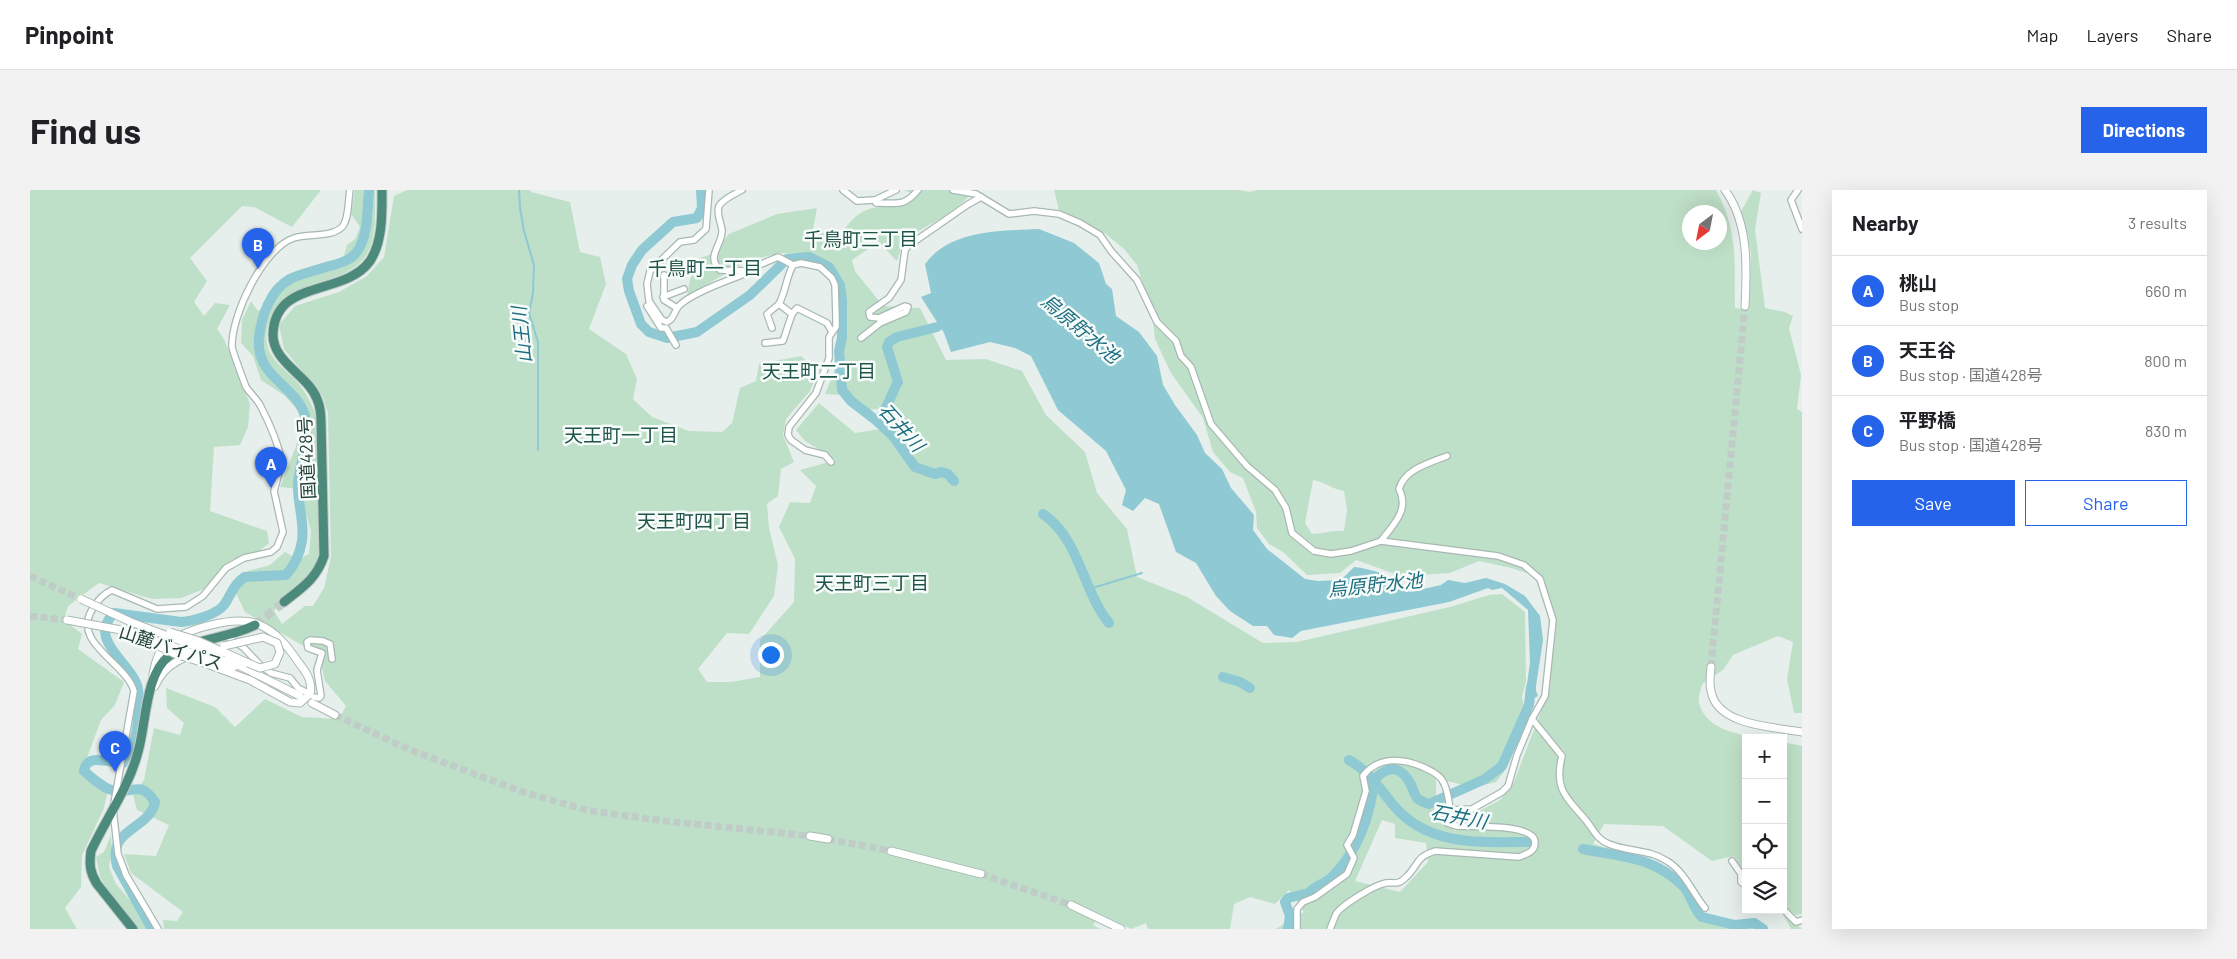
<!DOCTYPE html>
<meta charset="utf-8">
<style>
:root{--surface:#fff;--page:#f2f2f2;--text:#202124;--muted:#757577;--line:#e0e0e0;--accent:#2563eb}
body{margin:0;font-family:Barlow,"Noto Sans JP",sans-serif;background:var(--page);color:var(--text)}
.controls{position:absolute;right:15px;bottom:15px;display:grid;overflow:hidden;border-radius:0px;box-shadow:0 5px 20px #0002}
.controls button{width:45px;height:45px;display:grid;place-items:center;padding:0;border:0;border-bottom:1px solid var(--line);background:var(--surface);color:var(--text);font:25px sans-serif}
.compass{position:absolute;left:1652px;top:15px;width:45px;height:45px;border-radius:50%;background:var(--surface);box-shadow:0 5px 20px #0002;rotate:212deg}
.you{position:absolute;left:740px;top:464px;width:18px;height:18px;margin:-12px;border:4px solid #fff;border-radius:50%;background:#1a73e8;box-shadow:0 0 0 8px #1a73e833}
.badge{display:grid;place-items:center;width:32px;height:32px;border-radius:50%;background:var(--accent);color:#fff;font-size:16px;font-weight:700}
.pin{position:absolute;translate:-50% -41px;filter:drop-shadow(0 1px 2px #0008)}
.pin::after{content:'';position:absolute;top:26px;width:18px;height:15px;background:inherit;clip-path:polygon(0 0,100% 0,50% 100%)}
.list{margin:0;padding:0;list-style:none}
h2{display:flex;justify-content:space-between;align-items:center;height:65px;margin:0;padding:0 20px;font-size:21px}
h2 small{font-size:16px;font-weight:400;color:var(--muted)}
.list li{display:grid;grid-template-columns:32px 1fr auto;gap:15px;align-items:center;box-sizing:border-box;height:70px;padding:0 20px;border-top:1px solid var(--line)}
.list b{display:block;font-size:19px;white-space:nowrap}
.list p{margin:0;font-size:16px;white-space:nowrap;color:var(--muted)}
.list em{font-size:16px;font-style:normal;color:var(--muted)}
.actions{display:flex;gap:10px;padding:15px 20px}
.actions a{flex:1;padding:11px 0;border:1px solid var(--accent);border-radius:0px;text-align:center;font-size:18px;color:var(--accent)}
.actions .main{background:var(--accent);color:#fff}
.icon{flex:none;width:28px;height:28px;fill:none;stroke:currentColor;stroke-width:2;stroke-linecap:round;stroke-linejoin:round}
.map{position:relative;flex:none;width:1772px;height:739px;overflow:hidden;border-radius:0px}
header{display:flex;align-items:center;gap:30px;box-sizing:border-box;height:70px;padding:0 25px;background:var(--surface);border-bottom:1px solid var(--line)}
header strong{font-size:24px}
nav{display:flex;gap:28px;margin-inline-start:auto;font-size:18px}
.intro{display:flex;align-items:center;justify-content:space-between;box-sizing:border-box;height:120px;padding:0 30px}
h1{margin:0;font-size:35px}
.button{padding:12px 22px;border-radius:0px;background:var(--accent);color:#fff;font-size:18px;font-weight:700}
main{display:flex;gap:30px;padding:0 30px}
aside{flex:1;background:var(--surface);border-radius:0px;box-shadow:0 5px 20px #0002}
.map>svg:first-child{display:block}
.green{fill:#bfe0c8;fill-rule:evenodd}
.water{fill:#8ec9d4}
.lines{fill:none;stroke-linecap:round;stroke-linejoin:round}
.stream{stroke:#8ec9d4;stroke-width:2}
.river{stroke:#8ec9d4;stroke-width:10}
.tertiary-tunnel{stroke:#bfccc8;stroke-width:7;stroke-dasharray:7 3.5;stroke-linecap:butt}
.trunk-tunnel{stroke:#bfccc8;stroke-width:9;stroke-dasharray:9 4.5;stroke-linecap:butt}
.minor-casing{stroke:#a8b8b2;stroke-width:8}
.tertiary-casing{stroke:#a8b8b2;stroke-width:9}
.trunk-casing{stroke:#c2cac8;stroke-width:11}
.minor{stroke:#fff;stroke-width:5.5}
.tertiary{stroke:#fff;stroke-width:7}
.trunk{stroke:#4c8a7c;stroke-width:9}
.tertiary-bridge-casing{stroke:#a8b8b2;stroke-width:9;stroke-linecap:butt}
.tertiary-bridge{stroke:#fff;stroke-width:7}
.labels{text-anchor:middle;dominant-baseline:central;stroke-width:5;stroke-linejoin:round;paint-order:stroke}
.street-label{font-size:18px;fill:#24423a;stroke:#f7fbf9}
.neighbourhood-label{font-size:19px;fill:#1f5548;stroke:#f7fbf9}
.water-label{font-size:19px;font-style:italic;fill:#1c6f80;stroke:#f7fbf9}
</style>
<header>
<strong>Pinpoint</strong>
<nav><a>Map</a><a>Layers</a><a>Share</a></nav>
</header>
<div class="intro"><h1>Find us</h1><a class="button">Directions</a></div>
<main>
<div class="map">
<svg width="1772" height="739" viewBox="0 0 1772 739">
<rect width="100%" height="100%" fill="#e6efeb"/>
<g class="green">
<path d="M0,0H291L262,37L224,17L212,16L160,68L177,91L164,112L174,126L185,113L200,115L187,139L194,149L220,214L218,237L210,255L184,257L180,321L237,341L239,353L228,362L201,370L174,399L151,408L122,409L69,393L38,416L34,430L52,444L48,459L94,492L85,515L71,530L54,576L79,595L74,618L52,665L51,697L35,718L47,739H0Z"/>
<path d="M325,0H345C345,21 347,46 337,64C317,97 262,86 242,124C238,133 235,144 237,154C240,170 257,181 267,192C276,202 281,213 286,225L292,350L288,371L281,384L263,398L244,421L252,434L275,416H283L294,398L301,367L298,223L292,205L254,159L249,135L265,116L309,102L337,86L354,67L364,6L377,0H500L501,2L540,12L550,62L570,67L576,94L559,139L596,164L607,189L603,209L622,227L659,241L692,242L702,233L710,198L726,191L729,174L771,166L788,182L780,201L756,229L753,245L764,272L751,279L748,306L737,314L739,338L748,375L744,406L719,444L697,443L668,479L677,492H701L730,487V450L764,412L765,369L749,337L760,312L780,313L786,296L770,280L806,270L775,251L766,240L789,213L825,243L851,239L849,219L826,220L810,205L795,204L810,167L817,129L810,95L799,76L779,65L752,63L719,70L657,106L660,90L669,68L683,64L699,44L747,24L787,18L783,39L807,49C816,37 825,23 839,19C859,13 870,22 888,6L874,0H945C927,21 898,36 874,49L867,71L848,52L822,70L825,81L853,116L890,118L916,170L956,169L992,181L1016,225L1055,262L1067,303L1097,339L1107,387L1157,407L1233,453L1267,452L1420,417L1459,405L1472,404L1495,422L1496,491L1492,507L1497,527L1474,582L1466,592L1450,596L1429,594L1406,588V611L1403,624L1425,641L1440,626L1470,610L1484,592L1518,503L1522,472L1520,444L1516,406L1506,386L1481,378L1449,371L1420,383L1371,386L1326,370L1310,383L1277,385L1253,362L1239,354L1227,338L1226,322L1213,288L1200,282L1183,262L1173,228L1141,183L1125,149L1122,122L1107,75L1094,59L1076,44L1029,20L1024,0H1209L1219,2L1228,0H1686C1709,43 1704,72 1705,118L1719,119L1721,62L1710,23L1723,0L1731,3L1725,39L1735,118L1755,122L1763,126L1759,138L1771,185L1767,219L1772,222V523H1764L1757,489L1763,452L1748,446L1703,465L1693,480L1672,494C1671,499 1668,508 1669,513C1676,540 1708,544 1730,548H1716V685L1704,666L1682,671L1633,636L1574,634L1563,654L1614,669L1644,684L1669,723L1725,736L1727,739H1246L1274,722L1259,700L1245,714L1220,707L1204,714L1200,739H1118L1116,733L1101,739L1070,724L1063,735L1070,739H134L133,730L147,731L153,722L101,683L94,664L126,666L139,635L107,620L103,605L114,590L124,538L150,545L154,533L137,518L136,498L185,517L205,537L235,509L272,527L309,529L316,516L295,491L289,465L215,422L204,399L211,383L240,375L255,362L268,369L279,364L281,341L269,299L250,297L270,246L274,227L255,206L231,190L223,166L211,153L212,130L221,111L228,121L241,113L250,91L313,70L317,55L325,49L330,37L321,24ZM1660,22H1690V52H1660ZM1283,290C1295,292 1302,299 1314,301L1317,320L1314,341C1302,340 1293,344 1282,344L1275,333ZM1352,630L1365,634V648L1396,653L1398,672L1370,702L1325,691Z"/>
<path d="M1753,552L1772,556V724L1766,725L1753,717Z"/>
<path d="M81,645L82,662L79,677L86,694L113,725L121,739H107L83,708L70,687L66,667L74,662Z"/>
<path d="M1752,723H1753L1772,739H1761Z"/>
</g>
<path class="water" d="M1009,39L1044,53L1069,73L1076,94L1082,99L1086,126L1109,142L1127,166L1133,195L1145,215L1167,245L1175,263L1192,279L1201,298L1224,325L1223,340L1237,359L1275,389L1288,391L1311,390L1324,377C1344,379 1366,387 1380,402L1411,395L1418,390L1435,393L1456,388L1475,394L1495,406L1510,426L1513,450L1506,496V501L1508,506L1500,510L1495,508L1500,473L1498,420L1472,398L1462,400L1458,398L1419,412L1271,441L1262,448L1244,445L1237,436H1223L1200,421L1186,406L1166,373L1146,362L1129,314L1115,308L1103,321L1092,315L1096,300L1076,261L1028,220L1001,166L985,158L960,152L921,162L914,143L891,107L901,103L895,74C921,39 969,41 1009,39Z"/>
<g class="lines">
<g class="stream">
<path d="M489,0L490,18L494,41L504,75L503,103L499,123L508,152V260"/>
<path d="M1059,399L1112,383"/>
</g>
<g class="river">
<path d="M671,0L672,18L667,28L643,32L612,60L602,75L597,89L599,101L611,134L619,142L637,148L667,142L720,105L757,69L779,67L799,77L810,95L812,111V148L809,161L812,200L821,211L847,231L863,246L885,277L905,284L911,282L918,284L924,291"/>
<path d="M847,231C855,225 862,202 868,192L857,157L859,152L867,147L907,137"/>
<path d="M1013,324C1050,349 1052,400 1079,433"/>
<path d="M1193,487L1210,492L1220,498"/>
<path d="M1319,570C1339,581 1350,599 1364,616C1399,657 1451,652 1500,652"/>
<path d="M1344,590C1358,575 1371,575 1381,595C1383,599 1384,605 1388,609C1391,611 1395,613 1399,614L1455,589L1472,576L1499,515L1501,497"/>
<path d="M1553,659C1591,667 1622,666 1652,695C1662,704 1662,718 1672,727L1705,735L1724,733L1733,739"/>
<path d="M122,739L87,676C77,637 119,641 125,612C111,591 106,602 87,601C76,601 62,588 54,581C57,562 80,573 93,573C96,565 102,557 105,549C108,538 110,511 108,499C103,473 56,451 84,423L151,432C163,431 186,425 194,415C201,405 204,393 215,387L256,385C264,376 270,363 272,351C275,332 267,313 268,294C269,271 283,247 274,223C265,196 225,186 229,148C231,127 240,100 260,89C270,84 284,81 296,77C304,75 317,72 323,66C339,52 337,19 339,0"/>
<path d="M1258,739L1260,726L1255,712L1258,708L1279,703C1284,696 1294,694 1301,688C1327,663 1341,625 1344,590"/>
</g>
<g class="tertiary-tunnel">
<path d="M0,386L51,409"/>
<path d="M0,426L37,430"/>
<path d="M1681,477L1715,116"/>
<path d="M305,525L378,559L493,602L560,621L635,631L780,646"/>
<path d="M798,649L861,661"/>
<path d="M951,684L1041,715"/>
</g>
<path class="trunk-tunnel" d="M225,435L254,412"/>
<defs>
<g id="minor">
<path d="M679,0L676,39L664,50L650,52L620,81L617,94L619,111L632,130L637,132C644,129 644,122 648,117C659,104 696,91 712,85L715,81L748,67L763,75"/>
<path d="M712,0C706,3 692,10 689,16C686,24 691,32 692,40C693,55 675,66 690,80L715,81"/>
<path d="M813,0L827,11L845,10"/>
<path d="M866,0L845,10L846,13C867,13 874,17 888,0"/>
<path d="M923,0L946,4L979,24L1004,21L1029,24L1050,33L1070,45L1081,61L1107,90L1127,132L1146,151L1151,166L1161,177L1181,234L1217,276L1245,300L1256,318L1262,343L1284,361L1301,364L1321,361L1351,351L1468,366L1494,375L1510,389L1523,430L1515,506L1502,529L1487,565L1478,596L1472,602L1442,619L1420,620"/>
<path d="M1768,0L1761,10L1772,39"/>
<path d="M763,75L771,73L790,77L802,88L805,95L806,128V137L799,147V168L786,203L759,237L758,245L761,250L775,260L795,265L801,272"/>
<path d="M634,85V110L647,118"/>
<path d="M633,107L654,99"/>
<path d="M617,116L631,138H636L646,155"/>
<path d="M762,124L767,118L797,133L802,142"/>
<path d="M742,138L737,124L749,114"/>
<path d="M831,148L850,133L876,122L878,117L875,116L849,128L840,127L839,122L859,108L871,90L875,60L878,56L937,15L951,7"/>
<path d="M735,153L753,151L762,124L749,114C756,101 756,88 763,75"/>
<path d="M1351,351C1363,335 1380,320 1369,299C1375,279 1399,273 1417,266"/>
<path d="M196,446L214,458L230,475L241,483L260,488L268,498L276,502"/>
<path d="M284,507L289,508L291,506L287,480L292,463L278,458L277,452L280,450L293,451L300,454L302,469"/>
<path d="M1502,529L1532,566C1523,602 1539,609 1558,633C1564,641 1568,650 1579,654C1598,662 1619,659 1637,671C1655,682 1662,702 1675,718"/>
<path d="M1702,671L1711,684V692L1716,696"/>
<path d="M1753,719L1766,732L1772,730"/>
<path d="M128,739L96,685L88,664L83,619L104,501C96,472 40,453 63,418C68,410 73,404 82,400L127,419L156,417L173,406L196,378L214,368L241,362L247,357L253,342L244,301L252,272C248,253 239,232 230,215C226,208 220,203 216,197C214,192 203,162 202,157C201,126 233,58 264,48C278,43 301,48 312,37C319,30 318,10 320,0"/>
<path d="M1267,739V719L1273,712L1285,707L1317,684L1324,668L1317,655L1323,645L1336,601L1333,586C1348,566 1372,568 1393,577C1399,580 1408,583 1412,590C1417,597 1419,611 1420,620"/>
<path d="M1300,739C1302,734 1304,729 1306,724C1312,715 1344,695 1356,693C1363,692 1368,695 1374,689C1389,677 1383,668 1405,661L1489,667C1496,664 1505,662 1505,653C1506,633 1441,637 1426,636L1417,633L1416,626L1420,620"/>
</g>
<g id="tertiary">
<path d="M1695,0C1719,33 1717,78 1715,116"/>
<path d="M196,463L218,473"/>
<path d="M190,466L270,506"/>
<path d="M182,470L204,477"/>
<path d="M1681,477C1680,485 1679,493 1681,501C1687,536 1744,537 1772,542"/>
<path d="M123,484C125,475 127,464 134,457C152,439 205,425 228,434C247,442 258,457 269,473C276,482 283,491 280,504L270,513L260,512L220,490L174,473"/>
<path d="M125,496C135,472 156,466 180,460"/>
<path d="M282,513L305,525"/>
<path d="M780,646L798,649"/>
<path d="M861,661L951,684"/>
<path d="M1041,715L1091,739"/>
</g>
<g id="trunk">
<path d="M254,412C273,397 286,389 294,366L291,231C291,224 290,216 287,209C278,185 242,172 243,144C245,88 314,107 340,71C353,51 352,23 352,0"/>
<path d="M103,739L67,694C60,683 59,674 61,661C76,629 99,597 108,562C116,535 115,484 139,466C163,448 198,449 225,435"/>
</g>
</defs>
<use href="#minor" class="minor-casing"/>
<use href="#tertiary" class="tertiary-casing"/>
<use href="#trunk" class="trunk-casing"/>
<use href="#minor" class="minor"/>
<use href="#tertiary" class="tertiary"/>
<use href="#trunk" class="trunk"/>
<defs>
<g id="tertiary-bridge">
<path d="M51,409L101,432L190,466"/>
<path d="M37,430L102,442L182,470"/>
<path d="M140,442L166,450L196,463"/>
<path d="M119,451L145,464L174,473"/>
<path d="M194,456L233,447L247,453L250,462L245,474L230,478L218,473"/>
</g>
</defs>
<use href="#tertiary-bridge" class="tertiary-bridge-casing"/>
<use href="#tertiary-bridge" class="tertiary-bridge"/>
</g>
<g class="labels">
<g class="street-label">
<text transform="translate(276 268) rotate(-93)">国道428号</text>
<text transform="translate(141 457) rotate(18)">山麓バイパス</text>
</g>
<g class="neighbourhood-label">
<text x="831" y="48">千鳥町三丁目</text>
<text x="675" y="77">千鳥町一丁目</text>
<text x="789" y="180">天王町二丁目</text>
<text x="591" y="244">天王町一丁目</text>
<text x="664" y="330">天王町四丁目</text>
<text x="842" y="392">天王町三丁目</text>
</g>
<g class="water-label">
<text transform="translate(1051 138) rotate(40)">烏原貯水池</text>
<text transform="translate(491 145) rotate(-96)">山王川</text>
<text transform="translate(872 237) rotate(48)">石井川</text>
<text transform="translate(1345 394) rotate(-6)">烏原貯水池</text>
<text transform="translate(1429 626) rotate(11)">石井川</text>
</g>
</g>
</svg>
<div class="controls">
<button>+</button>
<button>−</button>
<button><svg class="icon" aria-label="locate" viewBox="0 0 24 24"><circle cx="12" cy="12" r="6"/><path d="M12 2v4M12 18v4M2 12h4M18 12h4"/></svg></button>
<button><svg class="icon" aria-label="layers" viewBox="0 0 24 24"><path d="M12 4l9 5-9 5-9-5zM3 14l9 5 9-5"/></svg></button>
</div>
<svg class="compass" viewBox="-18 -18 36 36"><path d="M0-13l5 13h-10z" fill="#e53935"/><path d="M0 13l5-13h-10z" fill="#757577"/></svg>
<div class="you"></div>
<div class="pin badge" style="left:241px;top:298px">A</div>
<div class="pin badge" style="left:228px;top:79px">B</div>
<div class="pin badge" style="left:85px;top:582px">C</div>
</div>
<aside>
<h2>Nearby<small>3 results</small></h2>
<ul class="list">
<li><span class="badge">A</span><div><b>桃山</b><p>Bus stop</p></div><em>660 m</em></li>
<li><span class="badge">B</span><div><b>天王谷</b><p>Bus stop · 国道428号</p></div><em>800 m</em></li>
<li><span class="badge">C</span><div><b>平野橋</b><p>Bus stop · 国道428号</p></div><em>830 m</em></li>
</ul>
<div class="actions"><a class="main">Save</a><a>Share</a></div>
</aside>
</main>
